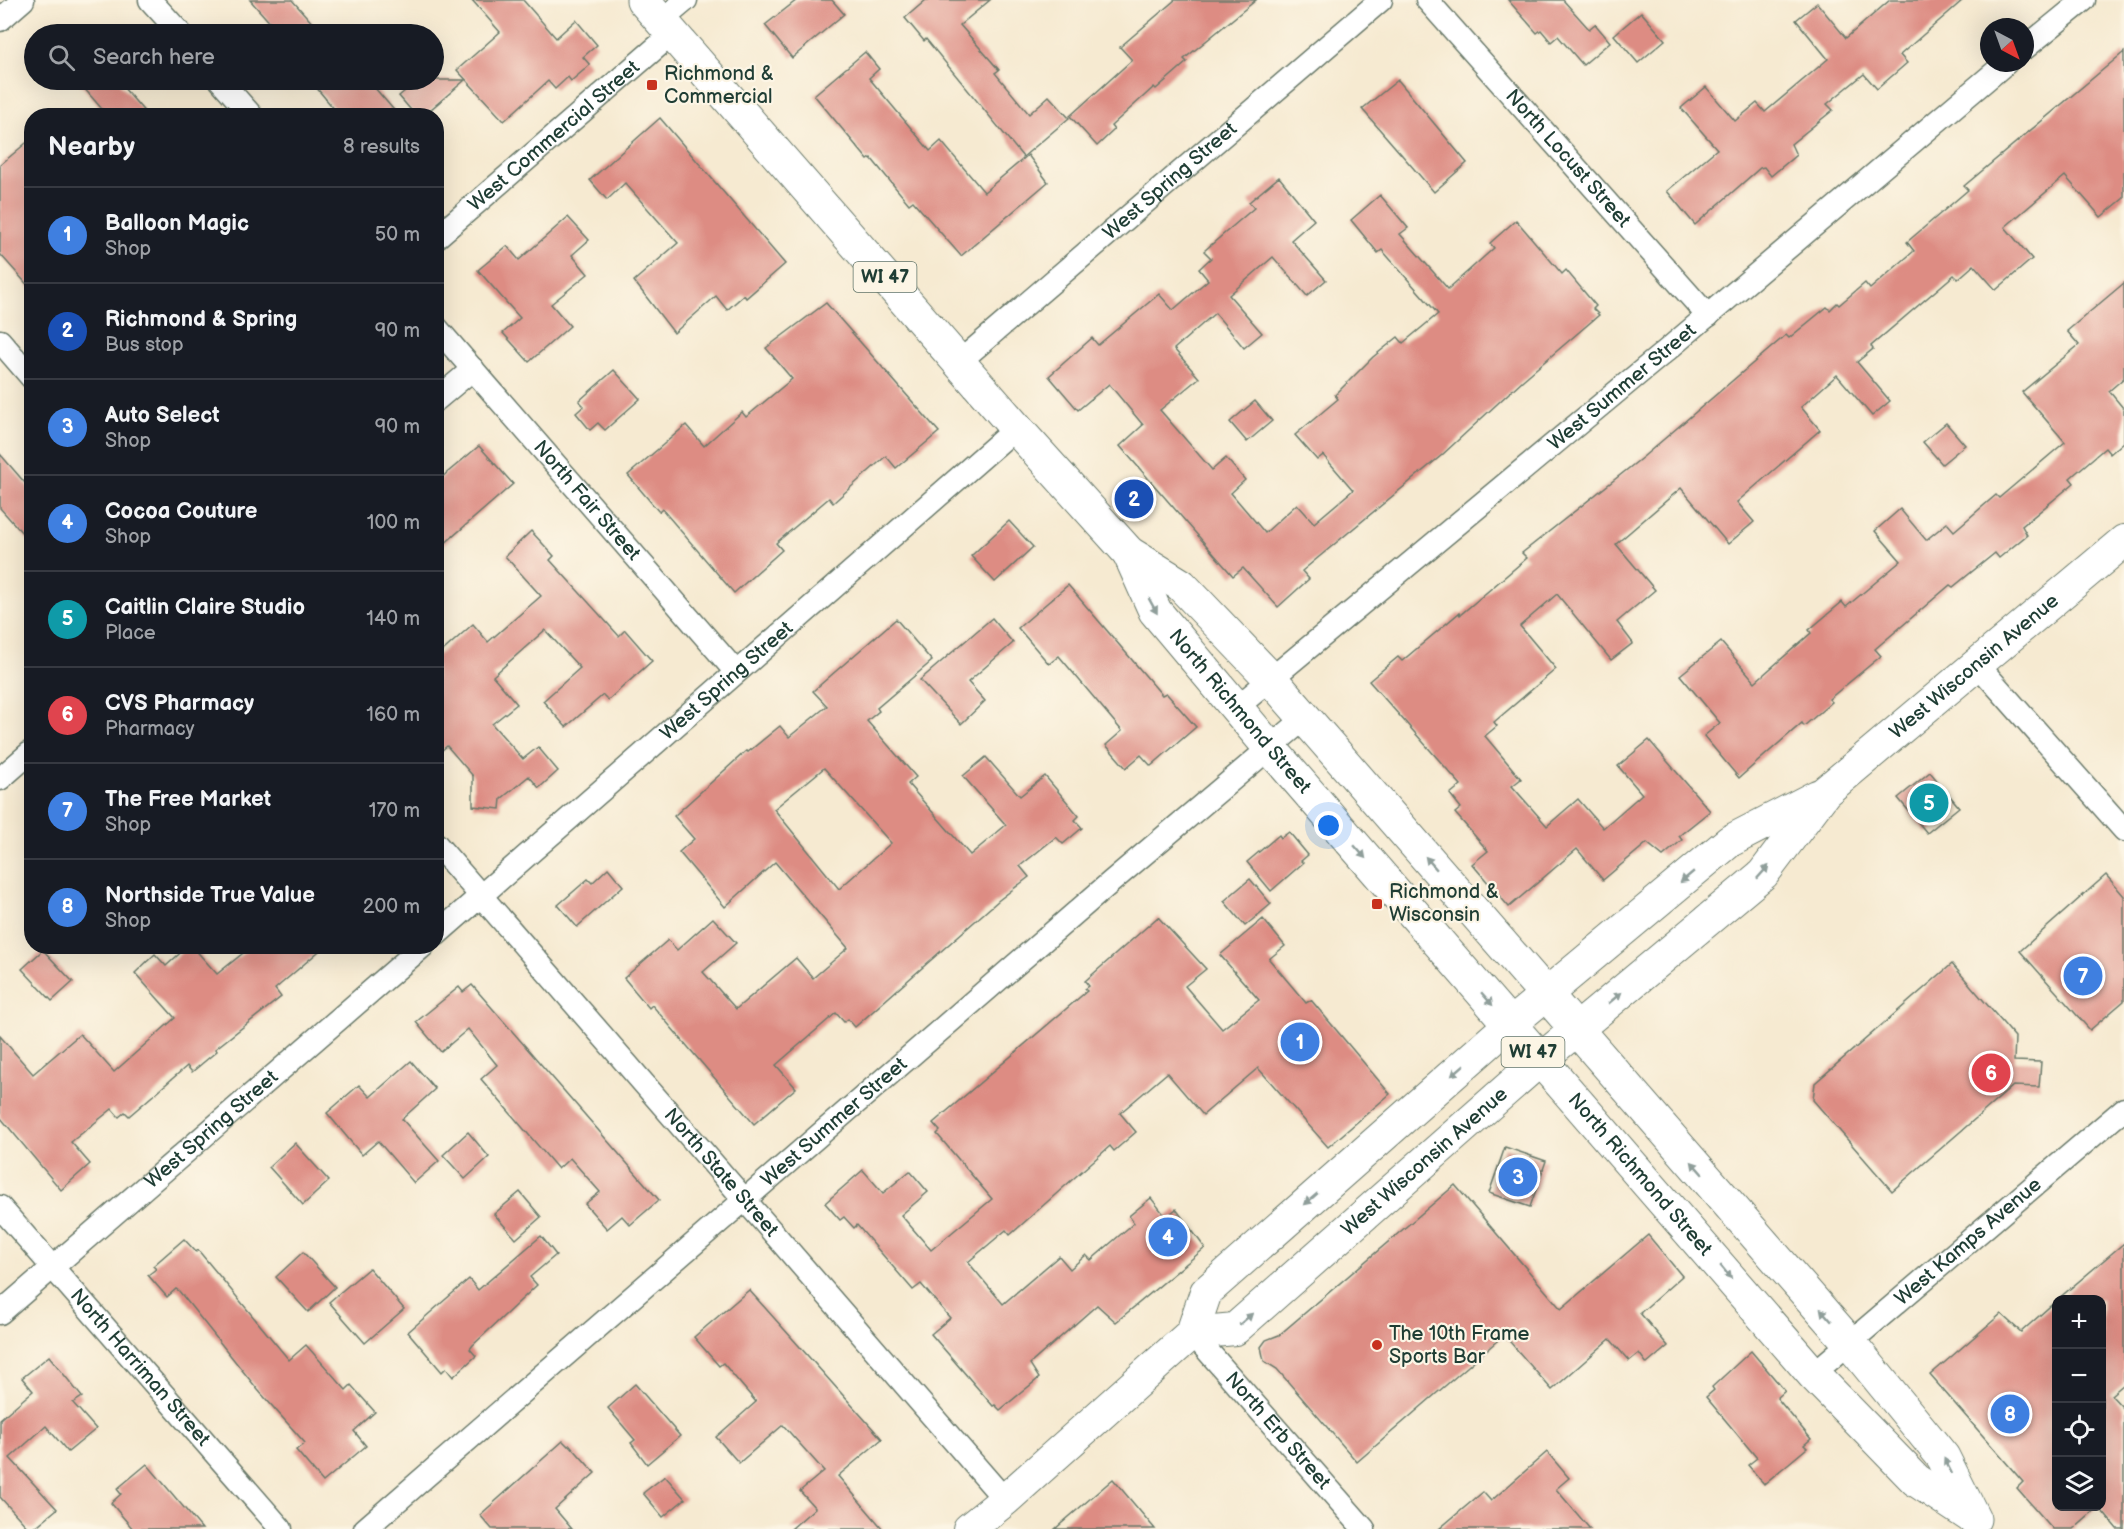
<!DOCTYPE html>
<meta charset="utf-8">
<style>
:root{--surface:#171b24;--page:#242831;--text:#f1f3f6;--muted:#9ea1a6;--line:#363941;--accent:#c8321e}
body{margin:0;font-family:"Balsamiq Sans",sans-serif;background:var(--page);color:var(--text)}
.controls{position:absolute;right:18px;bottom:18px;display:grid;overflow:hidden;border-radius:12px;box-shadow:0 6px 24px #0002}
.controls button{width:54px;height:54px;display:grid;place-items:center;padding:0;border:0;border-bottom:2px solid var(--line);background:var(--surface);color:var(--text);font:30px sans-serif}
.compass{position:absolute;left:1980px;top:18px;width:54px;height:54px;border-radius:50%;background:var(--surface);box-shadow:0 6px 24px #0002;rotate:139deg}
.you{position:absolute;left:1329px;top:826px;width:21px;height:21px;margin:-15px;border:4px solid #fff;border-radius:50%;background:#1a73e8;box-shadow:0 0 0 9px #1a73e833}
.badge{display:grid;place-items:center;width:39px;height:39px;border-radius:50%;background:var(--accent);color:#fff;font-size:20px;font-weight:700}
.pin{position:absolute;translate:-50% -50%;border:3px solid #fff;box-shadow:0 2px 6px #0006}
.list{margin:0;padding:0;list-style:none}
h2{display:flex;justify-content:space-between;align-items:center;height:78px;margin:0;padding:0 24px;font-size:26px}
h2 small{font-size:20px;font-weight:400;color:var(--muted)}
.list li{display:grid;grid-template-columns:39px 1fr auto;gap:18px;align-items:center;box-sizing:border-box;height:96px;padding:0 24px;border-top:2px solid var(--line)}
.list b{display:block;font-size:22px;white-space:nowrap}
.list p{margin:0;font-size:20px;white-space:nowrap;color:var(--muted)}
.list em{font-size:20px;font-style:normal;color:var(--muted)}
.icon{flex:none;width:33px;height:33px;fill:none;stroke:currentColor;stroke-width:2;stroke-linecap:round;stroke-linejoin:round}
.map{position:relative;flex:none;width:2124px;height:1529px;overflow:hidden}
.search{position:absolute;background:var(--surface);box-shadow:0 6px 24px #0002;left:24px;top:24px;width:420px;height:66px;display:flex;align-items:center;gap:15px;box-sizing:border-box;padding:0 21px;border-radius:33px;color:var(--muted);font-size:22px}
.panel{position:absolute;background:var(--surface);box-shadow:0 6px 24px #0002;left:24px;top:108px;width:420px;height:846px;border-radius:24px}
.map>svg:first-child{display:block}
.building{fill:#dd8c83;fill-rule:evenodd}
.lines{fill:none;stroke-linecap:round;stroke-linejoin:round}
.street-casing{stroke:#6a7a6b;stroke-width:25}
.secondary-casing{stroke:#6a7a6b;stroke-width:34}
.primary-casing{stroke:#6a7a6b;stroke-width:35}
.street{stroke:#fff;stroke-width:22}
.secondary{stroke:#fff;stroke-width:32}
.primary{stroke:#fff;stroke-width:33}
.oneway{fill:#8f9e9a}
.poi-dot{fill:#c8321e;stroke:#fcf5e5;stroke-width:2}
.labels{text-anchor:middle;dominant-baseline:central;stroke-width:4.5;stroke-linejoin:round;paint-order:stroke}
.shield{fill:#fcf5e5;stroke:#617469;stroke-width:1.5}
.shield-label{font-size:18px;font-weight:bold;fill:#1f3d34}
.poi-label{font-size:20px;fill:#1f3d34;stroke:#fcf5e5;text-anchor:start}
.street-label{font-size:20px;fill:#1f3d34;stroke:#fcf5e5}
</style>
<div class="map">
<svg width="2124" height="1529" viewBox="0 0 2124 1529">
<rect width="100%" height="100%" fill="#fcf5e5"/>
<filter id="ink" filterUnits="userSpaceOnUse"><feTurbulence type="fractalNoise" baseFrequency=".0167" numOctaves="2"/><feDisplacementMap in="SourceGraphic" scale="12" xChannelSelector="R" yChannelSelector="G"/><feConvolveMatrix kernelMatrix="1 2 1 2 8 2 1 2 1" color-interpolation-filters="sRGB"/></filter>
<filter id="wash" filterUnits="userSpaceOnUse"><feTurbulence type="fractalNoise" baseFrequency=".008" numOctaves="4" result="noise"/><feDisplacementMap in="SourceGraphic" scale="24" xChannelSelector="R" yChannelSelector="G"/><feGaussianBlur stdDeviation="1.35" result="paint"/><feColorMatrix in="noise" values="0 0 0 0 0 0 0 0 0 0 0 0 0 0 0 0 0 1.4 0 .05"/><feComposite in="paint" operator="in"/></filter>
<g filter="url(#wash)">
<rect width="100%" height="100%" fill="#f6ead1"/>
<g id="blocks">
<g class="building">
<path d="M250,0H292L322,34H280Z"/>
<path d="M472,0H523L556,38L576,20L597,45L583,57L590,65L571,81L568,77L555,89L548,81L504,121L457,70L500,32Z"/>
<path d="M797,0H832L844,14L792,58L765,25Z"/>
<path d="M926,0H990L960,25L999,70L995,73L1029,114L1049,96L1069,118L1023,157L926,39L924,41L905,18Z"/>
<path d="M1175,0H1256L1184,59L1187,62L1156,89L1154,87L1111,126L1114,130L1097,146L1070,116L1132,60L1120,47Z"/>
<path d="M1508,0H1563L1589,29L1595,24L1610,42L1583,65L1558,36L1551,42L1541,30L1537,33Z"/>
<path d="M1890,0H1963L1900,55L1907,63L1877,89L1864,74L1827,104L1833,110L1791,144L1796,155L1771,176L1764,167L1760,168L1695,225L1667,191L1717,149L1681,108L1706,87L1735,121L1757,103L1765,112L1828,59L1796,20L1817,3L1846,38Z"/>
<path d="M1641,12L1665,40L1638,63L1614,35Z"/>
<path d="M865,52L879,69L869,78L930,151L941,141L984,192L1028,155L1048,182L961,256L913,201L909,204L871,158L868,160L814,95Z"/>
<path d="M2124,52V198L2101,217L2065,176L2005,227L2032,259L1996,290L1974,265L1958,279L1954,275L1871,346L1873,349L1857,362L1890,401L1872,416L1837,375L1801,407L1820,430L1737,502L1754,522L1728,544L1681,488L1616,544L1655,590L1617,622L1633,643L1611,660L1557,594L1520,626L1556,669L1494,722L1497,726L1485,736L1521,779L1512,786L1547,826L1578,799L1603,828L1642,794L1618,766L1649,740L1710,811L1679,836L1682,840L1663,856L1647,843L1603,880L1577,849L1509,907L1472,864L1488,851L1455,813L1461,808L1450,794L1461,785L1369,681L1398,657L1402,661L1459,613L1460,615L1527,558L1522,553L1643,457L1786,335L1789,338L1827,307L1830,310L1837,303L1839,305L1865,283L1870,289L1914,251L1907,242L1968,190L1964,186Z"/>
<path d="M77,80H117L148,116H108Z"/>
<path d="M310,80H368L399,116H340Z"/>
<path d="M418,80H465L423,116H416L399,96Z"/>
<path d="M1398,80L1467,163L1434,192L1362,109Z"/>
<path d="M660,118L785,264L746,298L744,295L727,310L716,296L674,333L634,281L678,243L625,183L607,200L590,180Z"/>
<path d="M32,138V290L0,254V165Z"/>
<path d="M1279,177L1314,220L1291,240L1326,280L1307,296L1273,257L1229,295L1262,333L1244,348L1215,313L1174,349L1199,378L1160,410L1212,470L1226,458L1245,480L1231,493L1265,533L1297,504L1314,523L1353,490L1323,455L1317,460L1295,435L1338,399L1335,395L1373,357L1398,337L1403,343L1438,314L1382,250L1378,253L1351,220L1380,195L1408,228L1400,234L1448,289L1494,248L1490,243L1516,220L1562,274L1566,270L1596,306L1593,309L1599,315L1523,380L1442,455L1302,571L1309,579L1278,607L1243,568L1233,576L1120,446L1143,425L1109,384L1078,410L1049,376L1092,338L1098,345L1159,294L1173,310L1208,280L1199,269L1211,258L1204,251L1254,208L1249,202Z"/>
<path d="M568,217L589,240L572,255L588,274L551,304L570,326L529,362L503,333L520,318L478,270L507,246L519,260Z"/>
<path d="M2124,283V378L2109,391L2124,409V442L2110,454L2105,448L2070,478L2074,483L2022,526L2027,535L1999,558L1995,553L1953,587L1950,585L1875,649L1881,656L1829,699L1832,702L1804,726L1802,723L1739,778L1704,736L1720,723L1680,675L1721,642L1755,682L1811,633L1809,630L1842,602L1846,607L1901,561L1875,531L1900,509L1926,540L1947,523L1954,531L1996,495L1999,498L2065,442L2022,392L2079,345L2067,331Z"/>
<path d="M826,303L939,432L896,468L886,456L833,503L829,498L776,543L782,550L734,593L662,509L659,512L628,475L686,425L704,446L742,412L746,417L792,379L766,348Z"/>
<path d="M614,370L640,399L605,430L598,423L590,430L576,413L584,406L579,401Z"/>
<path d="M1255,401L1272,421L1247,442L1230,422Z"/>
<path d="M1946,423L1965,445L1942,464L1923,442Z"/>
<path d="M479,446L513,484L436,551V482Z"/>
<path d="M0,454L32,491V544L0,508Z"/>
<path d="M1009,521L1033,547L995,582L971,556Z"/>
<path d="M531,531L554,556L550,560L619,636L625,630L652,661L608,700L603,695L566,727L543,701L580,668L545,630L493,676L517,704L492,724L523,759L538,747L558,771L539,788L529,776L501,799L500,809L473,806V776L447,746L436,755V657L473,624L488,642L541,596L505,556Z"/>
<path d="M1068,585L1162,695L1166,693L1196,727L1151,766L1141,755L1126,768L1106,745L1122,731L1059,656L1049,664L1018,628Z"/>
<path d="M992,618L1013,643L968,682L985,701L961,724L920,680Z"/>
<path d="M896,619L932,661L877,708L879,711L867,721L916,777L908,784L970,855L1006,825L963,776L986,757L1020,796L1045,776L1079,816L1075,820L1082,828L1063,844L1056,837L1020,866L1029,877L999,900L855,1027L848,1019L844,1022L836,1013L776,1065L796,1088L754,1124L652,1005L649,1008L624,978L668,940L677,950L713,918L736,943L703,972L736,1009L796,958L813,978L848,948L775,862L725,907L679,852L694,839L674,816L746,751L748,752L780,726L789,737L827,706L813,691ZM824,768L891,843L839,889L774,809Z"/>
<path d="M1930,772L1959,807L1927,833L1898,798Z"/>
<path d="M1289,832L1308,855L1301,861L1303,863L1271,891L1247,862L1279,835L1281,838Z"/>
<path d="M608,868L623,886L577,927L558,905L588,879L592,883Z"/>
<path d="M2106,875L2124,896V1001L2090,1030L2020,951Z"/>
<path d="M1250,879L1271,904L1245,926L1224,901Z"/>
<path d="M1158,917L1206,969L1185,986L1222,1029L1259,1000L1220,955L1263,919L1285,946L1269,959L1306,1003L1311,1000L1390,1094L1328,1147L1258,1068L1203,1115L1167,1073L1120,1113L1136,1132L1114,1151L1110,1146L1010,1235L1006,1230L968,1262L1003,1304L1059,1256L1070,1269L1086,1255L1091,1260L1134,1223L1129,1216L1151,1198L1166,1217L1176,1209L1205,1248L1116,1322L1097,1305L1030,1364L1039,1378L1000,1410L995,1405L993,1406L931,1334L950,1318L921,1284L913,1290L857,1225L854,1228L844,1217L840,1220L825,1203L863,1170L883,1193L910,1171L928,1192L901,1215L931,1250L992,1199L937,1134L940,1131L933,1123L1087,991L1085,989L1089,986L1085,981Z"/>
<path d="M188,946H192L217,974L252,946H325L275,989L281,997L215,1049L217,1051L192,1072L187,1066L129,1116L125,1112L119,1117L112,1109L71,1142L90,1164L61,1190L0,1117V1036L33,1074L80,1034L114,1072L175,1018L135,973L155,954L166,966Z"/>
<path d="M43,950L73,982L52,1001L22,969Z"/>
<path d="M1952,964L2015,1037L2014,1061L2041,1062L2039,1087L2013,1086L1892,1191L1813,1100L1815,1083Z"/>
<path d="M472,985L659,1200L630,1225L622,1216L607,1229L585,1204L600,1192L570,1158L558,1169L481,1079L497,1065L468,1029L441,1052L416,1022L459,987L463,992Z"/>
<path d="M411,1061L435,1089L402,1119L439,1161L414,1183L378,1141L362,1155L327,1113L359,1085L370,1097Z"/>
<path d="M468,1132L489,1157L465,1179L443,1155Z"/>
<path d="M295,1143L329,1181L303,1205L269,1167Z"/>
<path d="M1505,1147L1546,1161L1530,1207L1489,1193Z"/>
<path d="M1455,1185L1561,1309L1648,1235L1682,1276L1640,1313L1668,1346L1647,1364L1639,1353L1629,1361L1610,1339L1552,1390L1504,1335L1357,1462L1277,1369L1264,1361L1261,1347L1266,1340L1279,1335Z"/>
<path d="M520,1192L541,1217L516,1239L494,1214Z"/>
<path d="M541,1236L556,1255L530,1277L537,1285L473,1345L470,1349L476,1356L453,1377L446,1368L442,1372L408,1332L469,1279L478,1290Z"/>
<path d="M184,1239L196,1252L198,1250L289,1360L306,1345L346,1390L351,1385L375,1412L354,1431L366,1446L323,1482L296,1450L305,1443L258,1390L179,1291L176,1289L167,1297L148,1275L156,1269L153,1266Z"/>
<path d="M2124,1243V1384L2111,1395L2124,1409V1529H2117L2102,1511V1299H2058Z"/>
<path d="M303,1252L335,1287L308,1312L276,1277Z"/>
<path d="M369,1268L404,1309L365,1343L329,1302Z"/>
<path d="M749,1290L882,1439L838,1476L883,1529H791L815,1508L800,1491L824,1471L783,1425L739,1463L716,1437L756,1402L723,1363L719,1366L694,1337Z"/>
<path d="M2056,1301V1506H2099L2073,1529H2053L2017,1488L2023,1482L1930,1375L2001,1314L2021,1332Z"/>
<path d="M1751,1351L1785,1391L1777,1398L1811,1439L1804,1445L1807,1448L1764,1484L1748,1465L1757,1458L1706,1397L1714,1390L1712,1387Z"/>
<path d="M49,1356L82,1397L73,1403L96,1429L68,1452L46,1426L10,1458L57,1509L33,1529H29L0,1497V1419L33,1391L22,1378Z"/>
<path d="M635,1384L680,1436L647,1464L631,1443L635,1440L608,1408Z"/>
<path d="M563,1441L568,1446L570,1445L595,1473L555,1509L572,1529H492L480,1515Z"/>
<path d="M1547,1452L1569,1478L1556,1489L1590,1529H1439L1483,1492L1491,1501Z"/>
<path d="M147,1464L202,1529H133L111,1503L121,1494L117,1489Z"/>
<path d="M665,1476L685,1499L663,1517L643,1493Z"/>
<path d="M1113,1479L1155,1529H1055Z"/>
</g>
</g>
</g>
<g filter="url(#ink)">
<use href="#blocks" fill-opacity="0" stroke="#6a7a6b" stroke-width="1.5"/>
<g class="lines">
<defs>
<g id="street">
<path d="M150,0L181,34"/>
<path id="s1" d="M1427,0L1708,316"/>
<path d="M0,20L23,0"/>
<path d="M661,21L686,0"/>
<path d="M2025,48L2084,0"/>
<path d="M220,80L252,116"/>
<path id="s2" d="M436,238L673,33"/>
<path id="s3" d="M436,327L736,672"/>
<path d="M0,341L32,378"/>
<path id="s4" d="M959,362L1381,0"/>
<path d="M436,400L473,369"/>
<path d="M1977,664L2124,830"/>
<path id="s5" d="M1236,708L1667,350L2006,63"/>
<path d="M0,779L32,751"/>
<path id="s6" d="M436,844L1005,1500"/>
<path id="s7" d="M436,935L1016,428"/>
<path id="s8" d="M0,1207L281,1529"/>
<path id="s9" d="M0,1313L423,946"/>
<path id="s10" d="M1192,1333L1364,1529"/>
<path id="s11" d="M1813,1374L2124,1109"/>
<path id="s12" d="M365,1529L1111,882L1305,718"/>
</g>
<g id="secondary">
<path id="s13" d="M1192,1333L1235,1329L1540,1060L1763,874L1825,792L2124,541"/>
<path d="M969,1529L1005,1500L1192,1333L1206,1292L1509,1025L1730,841L1817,796"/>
</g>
<g id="primary">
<path d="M643,0L1016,428L1129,553L1181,585L1271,679L1849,1342L1943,1457L1974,1519"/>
<path id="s14" d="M1129,553L1155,611L1270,748L1813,1374L1916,1480L1972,1517"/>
</g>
</defs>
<use href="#street" class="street-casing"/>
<use href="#secondary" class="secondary-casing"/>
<use href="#primary" class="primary-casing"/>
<use href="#street" class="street"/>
<use href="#secondary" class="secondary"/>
<use href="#primary" class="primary"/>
</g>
<defs><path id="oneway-solid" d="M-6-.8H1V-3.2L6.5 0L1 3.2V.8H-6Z" transform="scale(1.5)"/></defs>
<g class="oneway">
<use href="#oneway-solid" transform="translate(1153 606) rotate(61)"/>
<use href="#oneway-solid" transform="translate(1360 852) rotate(49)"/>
<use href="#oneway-solid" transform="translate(1431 863) rotate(-131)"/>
<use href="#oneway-solid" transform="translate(1763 872) rotate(-48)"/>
<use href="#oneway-solid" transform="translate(1687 877) rotate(140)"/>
<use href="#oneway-solid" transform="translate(1615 998) rotate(-40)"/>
<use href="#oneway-solid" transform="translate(1487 999) rotate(49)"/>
<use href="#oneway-solid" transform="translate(1458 1070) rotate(139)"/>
<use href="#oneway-solid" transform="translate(1697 1168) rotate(-131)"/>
<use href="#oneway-solid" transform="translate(1311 1199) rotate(139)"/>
<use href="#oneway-solid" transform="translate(1726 1272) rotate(50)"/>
<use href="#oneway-solid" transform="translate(1826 1315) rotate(-131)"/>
<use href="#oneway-solid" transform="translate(1246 1319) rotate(-41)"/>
<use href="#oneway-solid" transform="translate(1948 1466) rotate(-117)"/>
</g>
</g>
<g class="poi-dot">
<rect x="646" y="79" width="12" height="12" rx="3"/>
<rect x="1371" y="898" width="12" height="12" rx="3"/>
<circle cx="1377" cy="1345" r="6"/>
</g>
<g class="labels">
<g class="shield">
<rect x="853.5" y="262" width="63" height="30" rx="4.5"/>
<rect x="1501.5" y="1037" width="63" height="30" rx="4.5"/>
</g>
<g class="shield-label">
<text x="885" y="277">WI 47</text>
<text x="1533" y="1052">WI 47</text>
</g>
<g class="poi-label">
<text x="664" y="74">Richmond &amp;<tspan x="664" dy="23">Commercial</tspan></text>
<text x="1389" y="892">Richmond &amp;<tspan x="1389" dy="23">Wisconsin</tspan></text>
<text x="1389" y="1334">The 10th Frame<tspan x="1389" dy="23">Sports Bar</tspan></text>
</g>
<g class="street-label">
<text stroke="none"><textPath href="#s2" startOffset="156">West Commercial Street</textPath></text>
<text stroke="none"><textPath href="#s1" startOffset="212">North Locust Street</textPath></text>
<text stroke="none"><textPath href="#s4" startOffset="278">West Spring Street</textPath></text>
<text stroke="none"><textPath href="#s5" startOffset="502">West Summer Street</textPath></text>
<text stroke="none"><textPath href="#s3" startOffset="230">North Fair Street</textPath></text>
<text stroke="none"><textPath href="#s13" startOffset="1038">West Wisconsin Avenue</textPath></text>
<text stroke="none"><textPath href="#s7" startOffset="386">West Spring Street</textPath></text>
<text stroke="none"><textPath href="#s14" startOffset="195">North Richmond Street</textPath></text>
<text stroke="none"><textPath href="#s12" startOffset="621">West Summer Street</textPath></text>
<text stroke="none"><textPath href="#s9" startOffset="280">West Spring Street</textPath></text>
<text stroke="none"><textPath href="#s13" startOffset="296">West Wisconsin Avenue</textPath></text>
<text stroke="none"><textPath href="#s6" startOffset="435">North State Street</textPath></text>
<text stroke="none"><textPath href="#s14" startOffset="807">North Richmond Street</textPath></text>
<text stroke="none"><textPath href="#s11" startOffset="204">West Kamps Avenue</textPath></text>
<text stroke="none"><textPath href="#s8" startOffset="213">North Harriman Street</textPath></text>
<text stroke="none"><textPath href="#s10" startOffset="130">North Erb Street</textPath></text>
</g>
</g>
</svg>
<div class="controls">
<button>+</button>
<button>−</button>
<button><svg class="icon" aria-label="locate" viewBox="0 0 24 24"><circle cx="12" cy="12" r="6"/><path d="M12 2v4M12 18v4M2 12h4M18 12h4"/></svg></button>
<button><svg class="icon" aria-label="layers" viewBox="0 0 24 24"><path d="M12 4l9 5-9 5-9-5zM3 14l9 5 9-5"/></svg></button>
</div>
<svg class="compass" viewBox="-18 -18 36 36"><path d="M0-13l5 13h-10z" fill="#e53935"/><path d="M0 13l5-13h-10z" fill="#9ea1a6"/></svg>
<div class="you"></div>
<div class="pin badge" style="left:1300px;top:1042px;background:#3f7fe0">1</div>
<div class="pin badge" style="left:1134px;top:499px;background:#1a4fb4">2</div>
<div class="pin badge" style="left:1518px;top:1177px;background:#3f7fe0">3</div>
<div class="pin badge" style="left:1168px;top:1237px;background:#3f7fe0">4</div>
<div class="pin badge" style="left:1929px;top:803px;background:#0f9aa8">5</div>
<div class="pin badge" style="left:1991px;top:1073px;background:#e0444e">6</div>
<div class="pin badge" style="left:2083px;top:976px;background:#3f7fe0">7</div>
<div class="pin badge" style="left:2010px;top:1414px;background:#3f7fe0">8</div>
<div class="search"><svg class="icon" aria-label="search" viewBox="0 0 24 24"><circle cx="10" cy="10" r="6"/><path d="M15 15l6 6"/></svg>Search here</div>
<section class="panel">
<h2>Nearby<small>8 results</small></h2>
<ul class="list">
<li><span class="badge" style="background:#3f7fe0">1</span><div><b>Balloon Magic</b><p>Shop</p></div><em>50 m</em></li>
<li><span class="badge" style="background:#1a4fb4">2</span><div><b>Richmond &amp; Spring</b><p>Bus stop</p></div><em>90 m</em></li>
<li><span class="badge" style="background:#3f7fe0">3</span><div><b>Auto Select</b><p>Shop</p></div><em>90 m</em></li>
<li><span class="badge" style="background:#3f7fe0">4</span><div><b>Cocoa Couture</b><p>Shop</p></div><em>100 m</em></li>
<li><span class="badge" style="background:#0f9aa8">5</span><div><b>Caitlin Claire Studio</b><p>Place</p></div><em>140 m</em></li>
<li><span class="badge" style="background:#e0444e">6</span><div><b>CVS Pharmacy</b><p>Pharmacy</p></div><em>160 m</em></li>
<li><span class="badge" style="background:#3f7fe0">7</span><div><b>The Free Market</b><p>Shop</p></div><em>170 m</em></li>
<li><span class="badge" style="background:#3f7fe0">8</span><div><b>Northside True Value</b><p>Shop</p></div><em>200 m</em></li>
</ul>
</section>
</div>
